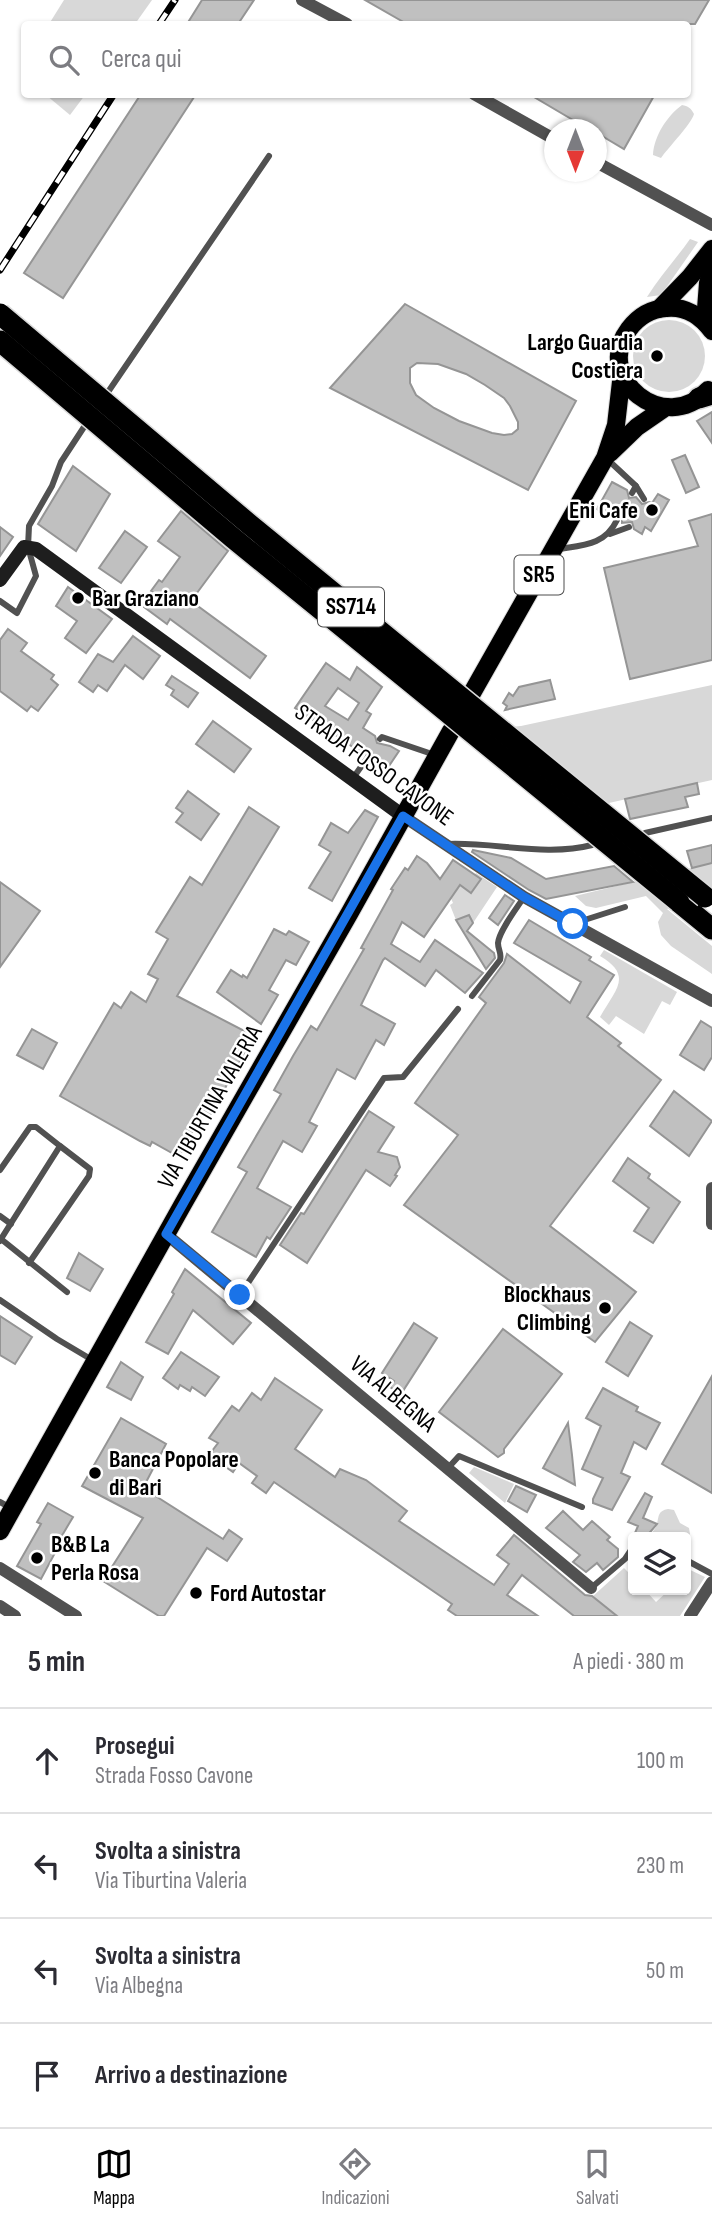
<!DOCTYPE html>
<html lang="it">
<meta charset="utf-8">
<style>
:root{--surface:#fff;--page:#f2f2f3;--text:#2b2b33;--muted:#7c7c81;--line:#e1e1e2;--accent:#000}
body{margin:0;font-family:"Sofia Sans Condensed",sans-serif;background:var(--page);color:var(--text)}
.controls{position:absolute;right:21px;bottom:21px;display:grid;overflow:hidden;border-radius:7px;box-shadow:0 2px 5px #0004}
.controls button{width:63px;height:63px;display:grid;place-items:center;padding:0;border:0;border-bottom:2px solid var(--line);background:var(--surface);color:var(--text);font:35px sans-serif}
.compass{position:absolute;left:544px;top:119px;width:63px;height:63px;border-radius:50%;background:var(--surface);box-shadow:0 2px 5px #0004;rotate:180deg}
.stop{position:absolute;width:21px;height:21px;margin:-16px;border:5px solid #1a73e8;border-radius:50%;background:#fff}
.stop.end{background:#1a73e8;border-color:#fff;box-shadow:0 2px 7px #0008}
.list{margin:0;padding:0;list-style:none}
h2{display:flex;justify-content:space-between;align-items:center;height:91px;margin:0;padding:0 28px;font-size:30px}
h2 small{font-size:23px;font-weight:400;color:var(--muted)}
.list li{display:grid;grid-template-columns:46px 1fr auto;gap:21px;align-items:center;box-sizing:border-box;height:105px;padding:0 28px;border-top:2px solid var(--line)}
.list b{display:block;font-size:26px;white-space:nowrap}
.list p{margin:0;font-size:23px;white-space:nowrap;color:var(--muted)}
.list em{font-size:23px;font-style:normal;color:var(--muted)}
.icon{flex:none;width:38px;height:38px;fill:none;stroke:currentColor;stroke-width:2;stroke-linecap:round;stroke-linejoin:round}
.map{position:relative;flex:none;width:712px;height:1616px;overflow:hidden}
.search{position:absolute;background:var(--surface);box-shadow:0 2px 5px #0004;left:21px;right:21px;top:21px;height:77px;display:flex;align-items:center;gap:18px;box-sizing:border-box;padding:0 24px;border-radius:7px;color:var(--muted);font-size:26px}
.sheet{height:511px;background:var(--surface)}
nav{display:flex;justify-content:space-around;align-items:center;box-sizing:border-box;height:98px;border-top:2px solid var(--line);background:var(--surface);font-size:19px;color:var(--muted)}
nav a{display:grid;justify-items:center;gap:4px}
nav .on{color:var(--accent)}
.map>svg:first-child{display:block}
.green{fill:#d8d8d8}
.building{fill:#c0c0c0;stroke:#959595;stroke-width:2;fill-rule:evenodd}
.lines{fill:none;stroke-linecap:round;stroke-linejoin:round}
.primary-casing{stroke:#dbdbdb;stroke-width:20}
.highway-casing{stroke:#dbdbdb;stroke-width:24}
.lane{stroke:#515151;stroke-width:6}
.street{stroke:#515151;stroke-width:12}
.secondary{stroke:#1e1e1e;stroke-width:14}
.primary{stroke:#000;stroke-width:18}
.highway{stroke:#000;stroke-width:21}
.rail-casing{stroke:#000;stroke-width:7}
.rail{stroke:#fff;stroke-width:4.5;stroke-dasharray:13;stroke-linecap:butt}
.highway-bridge-casing{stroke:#dbdbdb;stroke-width:24;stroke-linecap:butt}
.highway-bridge{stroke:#000;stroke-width:21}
.route{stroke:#1a73e8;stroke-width:9}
.poi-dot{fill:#000;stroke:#fff;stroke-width:2.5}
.labels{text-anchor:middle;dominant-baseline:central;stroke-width:5;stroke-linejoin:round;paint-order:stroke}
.shield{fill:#fff;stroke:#4c4c4c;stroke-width:2}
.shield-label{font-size:23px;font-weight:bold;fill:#000}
.poi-label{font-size:24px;font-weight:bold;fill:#000;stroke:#fff;text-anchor:start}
.street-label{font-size:24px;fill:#000;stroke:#fff}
</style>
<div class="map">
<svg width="712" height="1616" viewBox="0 0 712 1616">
<rect width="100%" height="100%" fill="#fff"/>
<g class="green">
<path d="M64,0H152L135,24H49Z"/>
<path d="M46,95H85L70,115Z"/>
<path d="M682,105C688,106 691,108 694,114C692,123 668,148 661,158L653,155C654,136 667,116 682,105Z"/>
<path d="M690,239L698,242L661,295L647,297C660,276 676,259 690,239Z"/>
<circle cx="669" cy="356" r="36"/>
<path d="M712,685V780L555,815L458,732L521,726Z"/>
<path d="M712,863V895L667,909L712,946V974L671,946L661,935L658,922L663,913L646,896L596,908L586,906L575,896Z"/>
<path d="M476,873L497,887L473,923L469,915L456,920L450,905L453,903L443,880L449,877L465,888Z"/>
<path d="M604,950L677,992L670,1005L662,1001L644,1034L616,1016L609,1025L600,1017C615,990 634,976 600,956Z"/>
<path d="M474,1467L514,1484L505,1503L469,1473Z"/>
<path d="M668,1509L674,1510L680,1523L689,1528L690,1534L686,1539V1537H648C651,1533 656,1529 657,1524C659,1515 658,1511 668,1509Z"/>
<path d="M624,1568L633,1577V1590H645L656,1602L669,1590H686V1568L705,1577L680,1616H617L592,1597Z"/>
</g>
<g class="building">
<path d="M202,0H254L238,24H187Z"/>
<path d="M365,0H709L695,24H407Z"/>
<path d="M141,94H196L63,298L24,273Z"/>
<path d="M529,94H655L624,149L597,133V130H590Z"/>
<path d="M405,304L576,401L528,490L330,388ZM417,363L438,364L466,374L485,385L504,398L510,406L518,422V429L512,434L504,435L492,433L459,421L434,408L416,395L410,383V368Z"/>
<path d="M712,412V443L697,421Z"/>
<path d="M685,455L699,487L686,493L672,460Z"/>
<path d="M73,466L110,494L76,551L38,524Z"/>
<path d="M612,482L627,490L629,498L636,497L642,504L649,502L652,503L658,494L669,500L651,531L645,527L642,534L634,529L632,522L622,523V518L619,515L612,517L597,509Z"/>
<path d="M181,511L228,551L191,601L266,656L250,678L170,619L167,624L144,607L154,593L151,591L159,580L162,582L180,557L158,541Z"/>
<path d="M712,514V660L630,679L604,568L698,546L689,521Z"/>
<path d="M0,527L13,537L0,556Z"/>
<path d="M125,531L147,547L121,583L99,568Z"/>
<path d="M68,587L112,619L86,653L65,638L77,621L56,606Z"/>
<path d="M8,629L27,643L21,651L54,675L51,679L58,685L38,711L31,706L27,711L0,691V640Z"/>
<path d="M133,636L160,656L143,679L125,665L107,691L98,685L93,692L79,682L98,654L113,662Z"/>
<path d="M326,663L350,680L357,667L382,687L366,711L371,714L363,728L375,736L377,743L390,746L399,751L387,769L373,760V755L371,752L363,754L295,708ZM338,688L359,703L348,720L325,706Z"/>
<path d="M172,676L198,693L188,707L171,695L174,690L166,685Z"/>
<path d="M550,680L555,699L505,710L507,706L503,703L509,693L513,696L519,687Z"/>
<path d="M213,721L251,749L234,772L196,744Z"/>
<path d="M697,783L699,794L685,797L688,807L630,819L625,799Z"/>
<path d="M188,791L219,814L201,840L176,822L183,813L176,808Z"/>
<path d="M249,807L279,827L177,996L254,1036L209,1117L203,1113L179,1157L152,1142L150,1146L140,1141L60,1096L114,1003L121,1008L131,992L146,1002L158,979L148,974L168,939L156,932L190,877L202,885Z"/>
<path d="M365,810L378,817L332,901L309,888L331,852L319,845L331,823L348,833Z"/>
<path d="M712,845V863L692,868L687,851Z"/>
<path d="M473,850L511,858L546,879L614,866L633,882L546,899L529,890L472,852Z"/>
<path d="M417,856L427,863L440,879L453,860L481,879L471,893L460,885L424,937L402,922L391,944L420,962L435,940L483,973L465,993L436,970L425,986L385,958L383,960L361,1005L395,1024L384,1045L376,1040L355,1079L337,1069L309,1122L317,1126L302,1152L283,1141L257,1188L291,1207L270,1239L267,1237L256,1257L212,1232L247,1172L238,1167L281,1094L274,1090L293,1056L311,1026L317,1030L364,949L361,948L393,890L391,889L405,868L408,870Z"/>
<path d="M0,882L40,911L0,967Z"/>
<path d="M505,895L514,901L498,925L489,918Z"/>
<path d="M469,915L473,923L467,931L494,953L495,958L486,969L456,920Z"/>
<path d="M529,920L591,957L589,960L614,975L587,1017L621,1043L618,1046L661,1080L550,1226L636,1292L595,1342L404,1205L458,1135L415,1103L486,1003L479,997L504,963L507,954L570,1003L581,982L514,943Z"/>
<path d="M274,929L286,935L289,931L309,942L296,965L286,960L269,990L278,995L261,1024L217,992L231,970L242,977L243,975L247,978Z"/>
<path d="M701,1021L712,1028V1057L704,1070L680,1055Z"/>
<path d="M32,1029L57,1043L43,1069L17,1055Z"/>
<path d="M674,1091L712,1121L689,1156L650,1126Z"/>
<path d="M369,1111L394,1127L378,1152L397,1157L400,1167L395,1175L397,1176L390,1186L366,1170L307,1263L280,1245L301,1213L304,1214Z"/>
<path d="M628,1158L650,1174L648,1178L680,1202L653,1243L634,1231L649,1208L613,1181Z"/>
<path d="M79,1253L103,1269L90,1291L67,1278Z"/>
<path d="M185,1269L251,1323L233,1344L193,1310L168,1354L146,1342L174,1294L172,1292Z"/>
<path d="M0,1316L32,1337L15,1364L0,1355Z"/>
<path d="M630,1322L652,1336L628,1376L606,1362Z"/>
<path d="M414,1323L437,1338L401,1394L390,1387L394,1381L382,1373Z"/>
<path d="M503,1329L562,1374L504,1449V1453L498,1457L439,1412Z"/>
<path d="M181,1352L219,1377L205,1396L192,1387L190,1391L180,1385L178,1389L163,1378Z"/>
<path d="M121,1362L143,1377L131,1400L107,1387Z"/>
<path d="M712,1376V1493L662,1464Z"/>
<path d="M275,1378L322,1410L295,1449L335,1477L340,1469L366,1480L407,1511L399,1521L494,1585L509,1564L497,1555L514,1535L585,1595L592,1596L617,1616H574L522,1575L507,1595L538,1616H457L448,1610L452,1604L274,1482L266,1493L252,1483L257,1476L239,1463L233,1472L209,1455L218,1443L209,1438L232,1406L239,1411L252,1393L261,1400Z"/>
<path d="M603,1388L638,1407L636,1411L660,1423L646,1449L634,1442L621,1473L630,1477L612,1510L593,1503V1499L603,1478L582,1469L601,1426L586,1418Z"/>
<path d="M121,1418L166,1444L143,1488L223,1539L229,1530L242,1539L227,1561L207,1548L164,1616H159L103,1581L143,1518L82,1486Z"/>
<path d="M568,1423L572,1455L575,1485L543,1468Z"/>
<path d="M516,1486L536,1495L527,1512L508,1501Z"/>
<path d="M645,1493L652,1497L643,1518L657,1524L646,1537H640L635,1533L638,1526L628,1522Z"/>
<path d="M48,1503L73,1517L54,1549L56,1551L41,1579L17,1566L41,1524L37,1522Z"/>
<path d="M563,1511L583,1530L592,1521L610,1537L607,1540L618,1549V1557L603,1570L597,1563L586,1572L573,1562L580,1555L546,1528Z"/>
</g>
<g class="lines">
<defs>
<g id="primary">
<path d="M659,309L690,277L712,249"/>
<path d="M705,322L708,283L712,270"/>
<path d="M708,390C665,437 592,378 629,329C638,317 650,309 666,308C685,306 701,316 712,331"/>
<path d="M610,453L637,427L666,407"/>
<path d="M472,693L605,458L616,425L622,373"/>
<path d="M0,1531L183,1204L349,914L451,731"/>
</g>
<g id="highway">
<path d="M699,398L712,394"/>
<path d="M679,902L712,929"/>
</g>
</defs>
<use href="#primary" class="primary-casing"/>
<use href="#highway" class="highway-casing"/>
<g class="lane">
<path d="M108,392L269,156"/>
<path d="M607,459L636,486L632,493"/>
<path d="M636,486L644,499"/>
<path d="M610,534L629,527"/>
<path d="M559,549C584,545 605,545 617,520"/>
<path d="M0,601L17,613L36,576L28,547L29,526L52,486L61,462L84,427"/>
<path d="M380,739L382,737L435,755"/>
<path d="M353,778L368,757"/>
<path d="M645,833L712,818"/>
<path d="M448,844C495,842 546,857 592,845"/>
<path d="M575,923L625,907"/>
<path d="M472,996L500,960C502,953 498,950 498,943C499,931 517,908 524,897"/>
<path d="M0,1170L30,1127H36L60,1146"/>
<path d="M0,1216L11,1224"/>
<path d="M1,1239L60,1146L90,1169L89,1176L29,1263"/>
<path d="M0,1241L1,1239L67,1292"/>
<path d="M240,1295L384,1078L403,1077L458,1009"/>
<path d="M0,1300L57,1339L94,1361"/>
<path d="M448,1468L459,1456L582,1507"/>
<path d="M0,1502L11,1508"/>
<path d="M686,1560L712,1574"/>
<path d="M591,1588L625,1559L633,1547"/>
</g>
<g class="street">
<path d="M302,0L347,24"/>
<path d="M474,94L554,139"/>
<path d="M596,162L712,225"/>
<path d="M403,816L524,897L712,1001"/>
<path d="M712,1188V1224"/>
<path d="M166,1234L591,1588"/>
<path d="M0,1568L76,1616"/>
<path d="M0,1606L15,1616"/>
<path d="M690,1616L712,1582"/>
</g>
<path class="secondary" d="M0,580L24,547L36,549L403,816"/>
<use href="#primary" class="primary"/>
<use href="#highway" class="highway"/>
<defs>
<g id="rail">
<path d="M159,24L175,0"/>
<path d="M0,270L114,94"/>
</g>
</defs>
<use href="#rail" class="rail-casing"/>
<use href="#rail" class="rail"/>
<defs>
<g id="highway-bridge">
<path d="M0,314L249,524L705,897"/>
<path d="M0,341L233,538L413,684L679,902"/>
</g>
</defs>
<use href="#highway-bridge" class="highway-bridge-casing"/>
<use href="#highway-bridge" class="highway-bridge"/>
</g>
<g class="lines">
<path class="route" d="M240,1295L166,1234L403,816L524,897L573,924"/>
</g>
<g class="poi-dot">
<circle cx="657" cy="356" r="7"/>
<circle cx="652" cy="510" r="7"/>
<circle cx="78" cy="598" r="7"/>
<circle cx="605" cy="1308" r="7"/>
<circle cx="95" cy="1473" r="7"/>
<circle cx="37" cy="1558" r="7"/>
<circle cx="196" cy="1593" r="7"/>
</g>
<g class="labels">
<g class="shield">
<rect x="514.5" y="555.5" width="49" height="39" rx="5"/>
<rect x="318" y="587.5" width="66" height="39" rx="5"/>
</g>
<g class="shield-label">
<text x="539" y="575">SR5</text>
<text x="351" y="607">SS714</text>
</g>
<g class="poi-label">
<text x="643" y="342" text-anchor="end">Largo Guardia<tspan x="643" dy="28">Costiera</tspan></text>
<text x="638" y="510" text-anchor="end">Eni Cafe</text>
<text x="92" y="598">Bar Graziano</text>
<text x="591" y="1294" text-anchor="end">Blockhaus<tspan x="591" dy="28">Climbing</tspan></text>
<text x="109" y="1459">Banca Popolare<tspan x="109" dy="28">di Bari</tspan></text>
<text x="51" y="1544">B&amp;B La<tspan x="51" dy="28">Perla Rosa</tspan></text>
<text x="210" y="1593">Ford Autostar</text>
</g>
<g class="street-label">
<text transform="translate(374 765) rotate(36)">STRADA FOSSO CAVONE</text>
<text transform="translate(210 1107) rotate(-60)">VIA TIBURTINA VALERIA</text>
<text transform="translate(393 1394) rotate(40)">VIA ALBEGNA</text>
</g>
</g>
</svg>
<div class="controls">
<button><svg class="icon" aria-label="layers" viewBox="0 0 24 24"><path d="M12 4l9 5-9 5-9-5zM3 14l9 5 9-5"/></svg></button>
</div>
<svg class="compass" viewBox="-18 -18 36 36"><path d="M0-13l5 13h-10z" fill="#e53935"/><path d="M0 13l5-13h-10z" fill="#7c7c81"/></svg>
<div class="stop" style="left:573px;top:924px"></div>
<div class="stop end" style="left:240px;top:1295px"></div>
<div class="search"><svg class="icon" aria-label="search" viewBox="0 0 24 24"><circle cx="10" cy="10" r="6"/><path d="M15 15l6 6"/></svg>Cerca qui</div>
</div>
<section class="sheet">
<h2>5 min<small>A piedi · 380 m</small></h2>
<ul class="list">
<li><svg class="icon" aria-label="ahead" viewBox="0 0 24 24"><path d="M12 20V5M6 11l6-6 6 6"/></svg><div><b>Prosegui</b><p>Strada Fosso Cavone</p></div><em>100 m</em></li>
<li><svg class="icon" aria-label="left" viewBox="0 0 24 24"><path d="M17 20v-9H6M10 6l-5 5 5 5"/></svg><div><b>Svolta a sinistra</b><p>Via Tiburtina Valeria</p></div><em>230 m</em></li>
<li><svg class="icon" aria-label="left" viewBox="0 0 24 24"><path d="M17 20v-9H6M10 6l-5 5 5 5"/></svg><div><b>Svolta a sinistra</b><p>Via Albegna</p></div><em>50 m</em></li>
<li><svg class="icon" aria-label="arrive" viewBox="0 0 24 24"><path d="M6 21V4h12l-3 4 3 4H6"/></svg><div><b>Arrivo a destinazione</b></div></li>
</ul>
</section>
<nav>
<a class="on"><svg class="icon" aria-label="map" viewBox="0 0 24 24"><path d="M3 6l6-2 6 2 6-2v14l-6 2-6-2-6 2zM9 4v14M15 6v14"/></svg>Mappa</a>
<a><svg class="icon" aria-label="directions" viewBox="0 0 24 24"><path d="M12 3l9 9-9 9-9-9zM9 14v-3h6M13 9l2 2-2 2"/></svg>Indicazioni</a>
<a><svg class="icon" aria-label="saved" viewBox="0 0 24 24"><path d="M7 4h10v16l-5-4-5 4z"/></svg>Salvati</a>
</nav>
